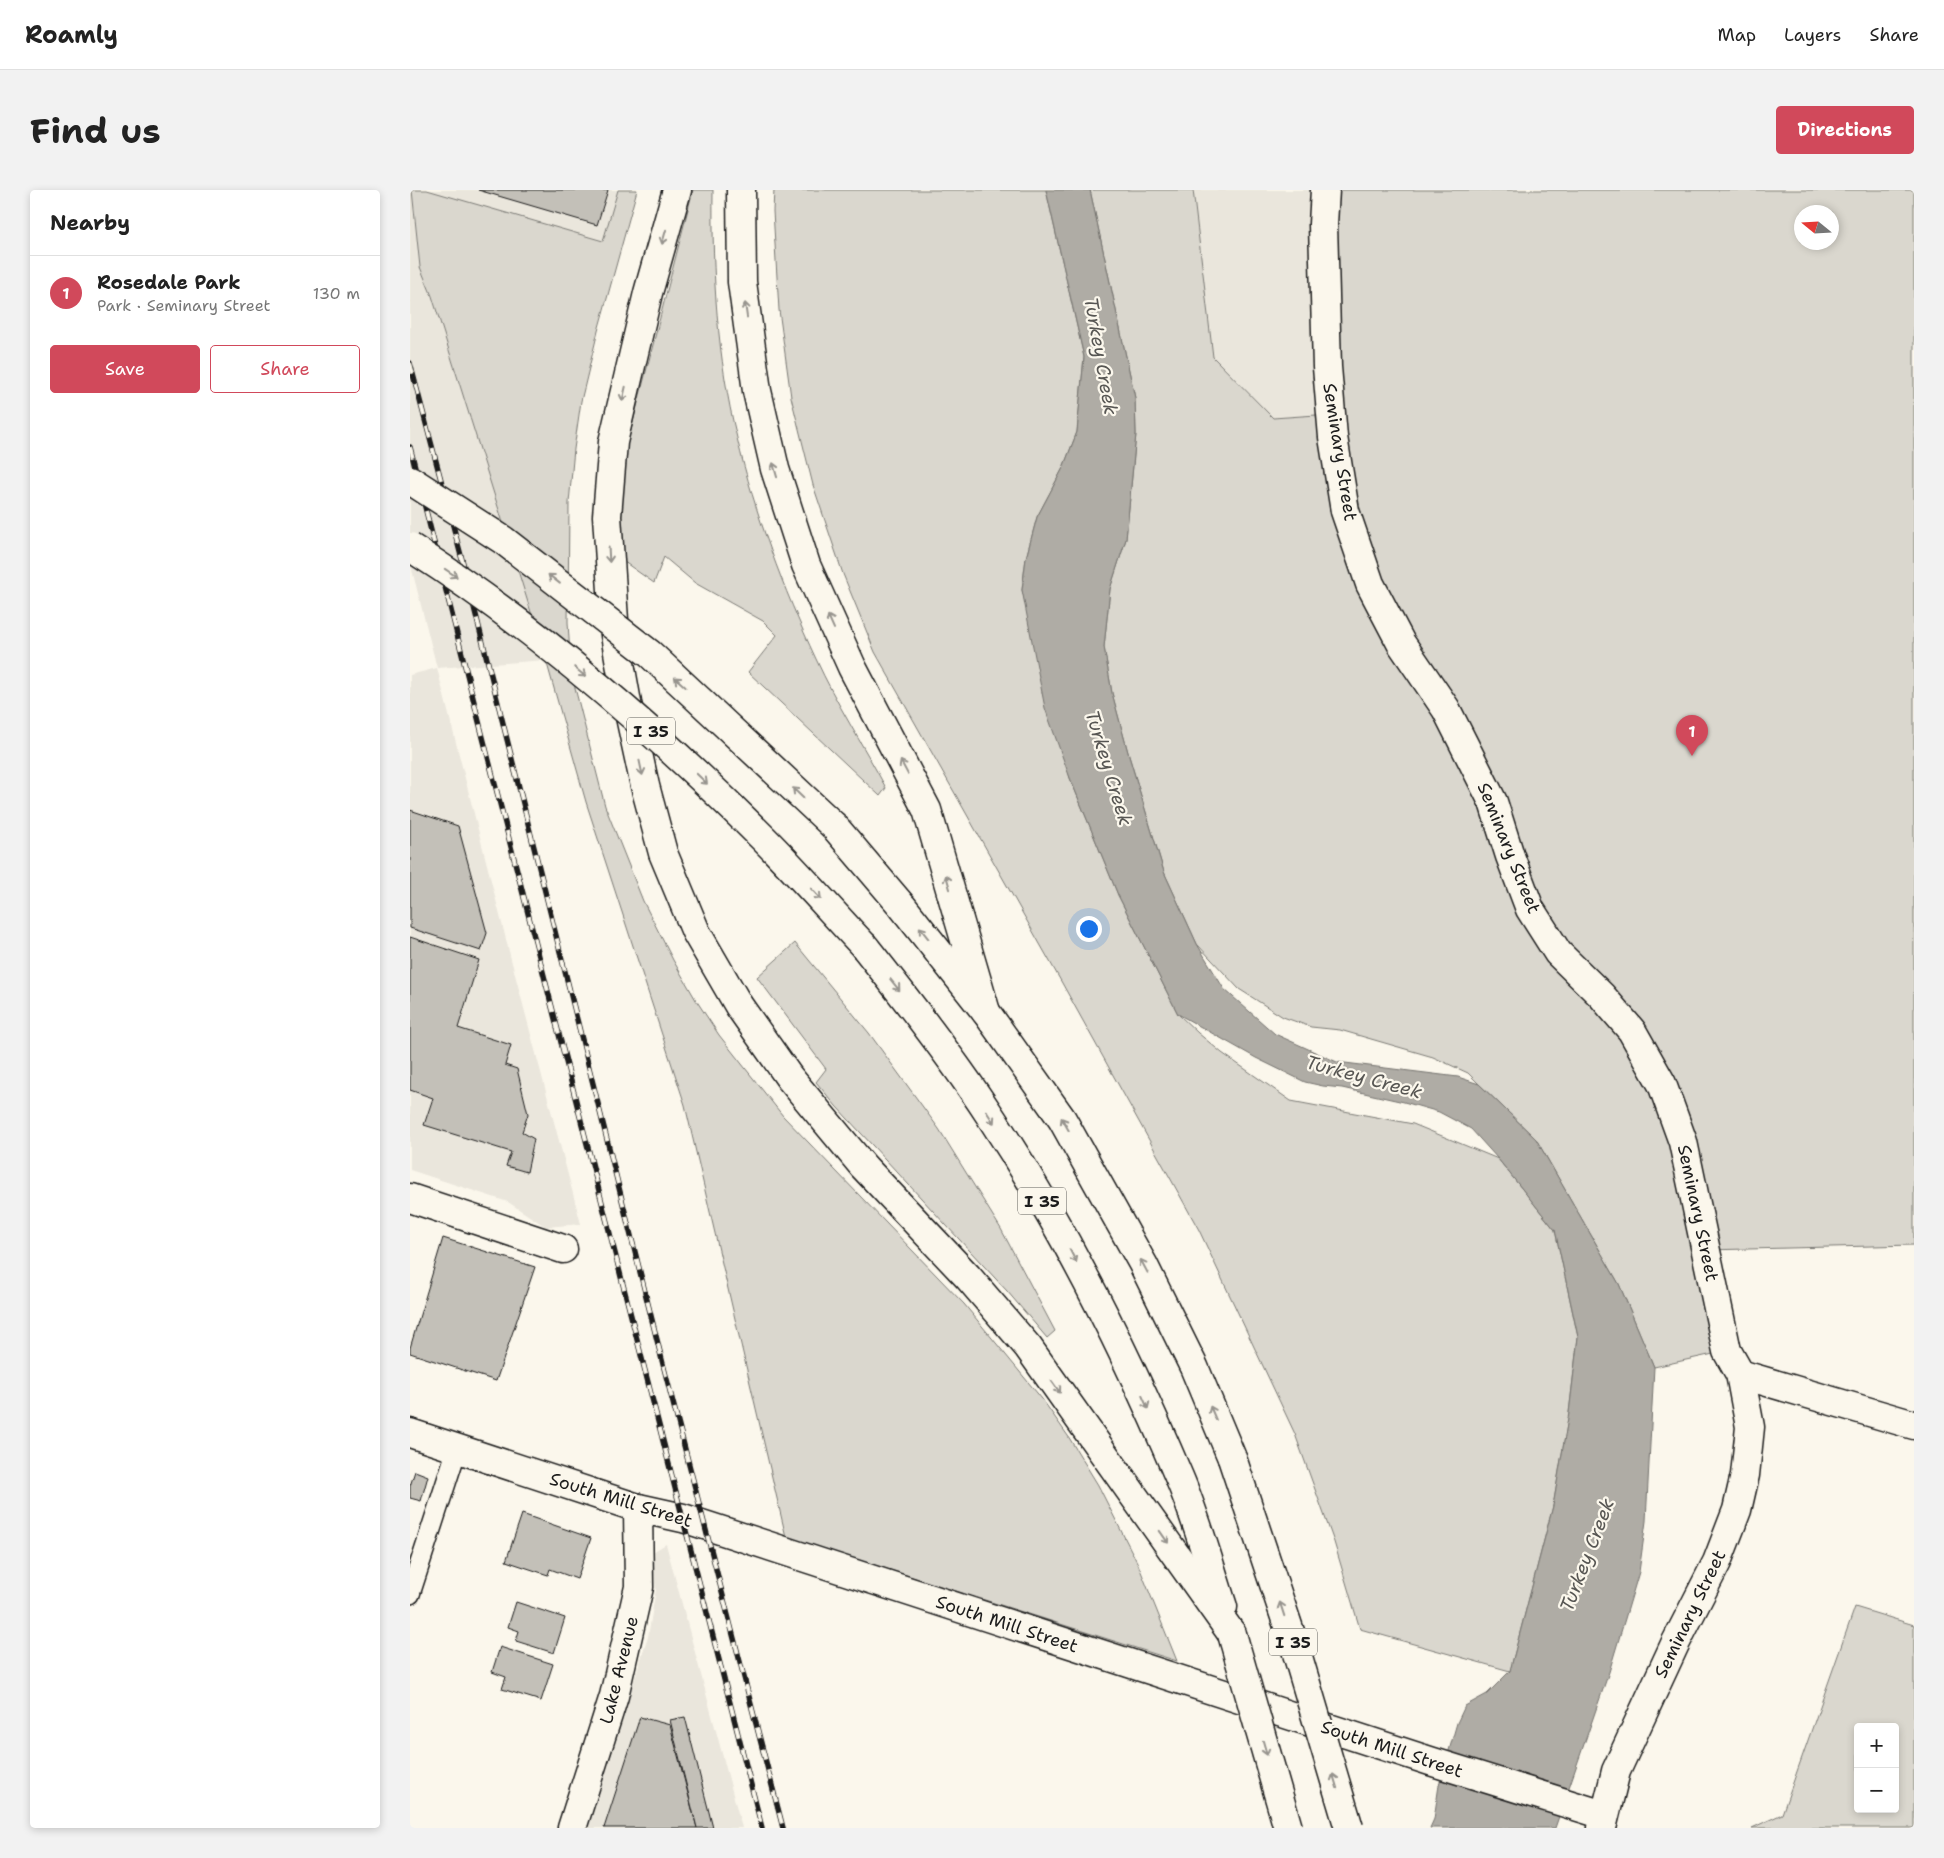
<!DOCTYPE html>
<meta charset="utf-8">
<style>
:root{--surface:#fff;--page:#f2f2f2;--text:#222;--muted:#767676;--line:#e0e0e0;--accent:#d1495b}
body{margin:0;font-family:"Shantell Sans",sans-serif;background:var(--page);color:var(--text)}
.controls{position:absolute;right:15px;bottom:15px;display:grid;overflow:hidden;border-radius:5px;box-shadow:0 2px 8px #0003}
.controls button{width:45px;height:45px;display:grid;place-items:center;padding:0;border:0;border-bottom:1px solid var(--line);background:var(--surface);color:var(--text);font:25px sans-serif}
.compass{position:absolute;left:1384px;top:15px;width:45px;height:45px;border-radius:50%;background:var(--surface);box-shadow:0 2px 8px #0003;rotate:288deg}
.you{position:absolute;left:678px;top:738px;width:18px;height:18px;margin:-12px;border:4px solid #fff;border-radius:50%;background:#1a73e8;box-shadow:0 0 0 8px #1a73e833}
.badge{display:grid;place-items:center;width:32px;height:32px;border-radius:50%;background:var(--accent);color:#fff;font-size:16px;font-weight:700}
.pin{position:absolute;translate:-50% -41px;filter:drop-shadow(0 1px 2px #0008)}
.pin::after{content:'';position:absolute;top:26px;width:18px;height:15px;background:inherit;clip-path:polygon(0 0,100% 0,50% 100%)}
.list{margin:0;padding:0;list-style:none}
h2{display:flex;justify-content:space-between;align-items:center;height:65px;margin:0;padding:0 20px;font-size:21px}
h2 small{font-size:16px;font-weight:400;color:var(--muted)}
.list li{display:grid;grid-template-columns:32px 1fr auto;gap:15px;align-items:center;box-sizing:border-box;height:75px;padding:0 20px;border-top:1px solid var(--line)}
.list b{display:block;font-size:19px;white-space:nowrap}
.list p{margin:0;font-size:16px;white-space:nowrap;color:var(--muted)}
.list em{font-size:16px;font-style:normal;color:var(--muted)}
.actions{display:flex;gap:10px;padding:15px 20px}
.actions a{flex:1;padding:11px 0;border:1px solid var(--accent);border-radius:5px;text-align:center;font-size:18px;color:var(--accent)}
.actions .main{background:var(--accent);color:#fff}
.map{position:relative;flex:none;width:1504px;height:1638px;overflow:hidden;border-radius:5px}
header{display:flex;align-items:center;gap:30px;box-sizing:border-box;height:70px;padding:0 25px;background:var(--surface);border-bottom:1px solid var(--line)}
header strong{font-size:24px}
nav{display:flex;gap:28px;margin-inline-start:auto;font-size:18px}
.intro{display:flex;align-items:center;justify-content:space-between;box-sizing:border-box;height:120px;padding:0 30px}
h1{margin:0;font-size:35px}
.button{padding:12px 22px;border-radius:5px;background:var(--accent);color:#fff;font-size:18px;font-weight:700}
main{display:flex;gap:30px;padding:0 30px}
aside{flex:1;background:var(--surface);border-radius:5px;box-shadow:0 2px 8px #0003}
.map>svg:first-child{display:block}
.built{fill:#eae6dc}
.green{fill:#dad7ce;stroke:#7b7a75;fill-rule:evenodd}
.water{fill:#afaca5;stroke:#74726e}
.building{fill:#c3c0b8;stroke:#1c1c1c}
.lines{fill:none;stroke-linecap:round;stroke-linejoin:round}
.lane-casing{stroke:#1c1c1c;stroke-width:22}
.street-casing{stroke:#1c1c1c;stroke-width:31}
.highway-casing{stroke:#1c1c1c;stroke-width:31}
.lane{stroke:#fbf7ec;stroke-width:19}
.street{stroke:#fbf7ec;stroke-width:28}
.highway{stroke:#fbf7ec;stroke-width:28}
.rail-casing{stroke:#1c1c1c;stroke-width:5.5}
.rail{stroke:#fbf7ec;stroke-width:4;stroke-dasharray:11;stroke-linecap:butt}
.highway-bridge-casing{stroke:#1c1c1c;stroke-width:31;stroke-linecap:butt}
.highway-bridge{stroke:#fbf7ec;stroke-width:28}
.oneway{stroke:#97948e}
.labels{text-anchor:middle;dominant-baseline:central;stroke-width:4.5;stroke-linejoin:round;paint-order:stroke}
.shield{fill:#fbf7ec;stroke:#5f5e5a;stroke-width:1}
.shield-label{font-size:16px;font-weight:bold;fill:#1c1c1c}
.street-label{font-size:18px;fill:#1c1c1c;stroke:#fbf7ec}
.water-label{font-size:19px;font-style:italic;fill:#575653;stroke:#fbf7ec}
</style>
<header>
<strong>Roamly</strong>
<nav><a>Map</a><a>Layers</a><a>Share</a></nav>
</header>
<div class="intro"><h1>Find us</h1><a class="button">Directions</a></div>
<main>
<aside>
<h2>Nearby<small></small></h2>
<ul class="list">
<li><span class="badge">1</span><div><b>Rosedale Park</b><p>Park · Seminary Street</p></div><em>130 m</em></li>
</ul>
<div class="actions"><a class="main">Save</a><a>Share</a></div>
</aside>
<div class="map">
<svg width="1504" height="1638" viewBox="0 0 1504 1638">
<rect width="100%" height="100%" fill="#fbf7ec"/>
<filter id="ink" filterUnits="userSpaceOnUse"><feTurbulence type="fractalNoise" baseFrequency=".02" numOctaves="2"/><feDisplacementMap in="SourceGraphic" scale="10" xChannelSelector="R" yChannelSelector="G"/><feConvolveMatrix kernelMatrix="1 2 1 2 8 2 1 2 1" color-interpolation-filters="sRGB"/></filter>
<g filter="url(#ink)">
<g class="built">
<path d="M0,0H2L10,77L22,106L136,470L27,478L102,773L171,1034L136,1037L98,1012L0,980V485L27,478L0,372Z"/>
<path d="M17,0H208L193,51Z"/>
<path d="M783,0H922L947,222L863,228L803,167Z"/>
<path d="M256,1354L332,1638H176L238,1447L246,1399L241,1363Z"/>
</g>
<g class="green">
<path d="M2,0H17L193,51L208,0H227L188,141L171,211L164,259L159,313L158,432L161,482L195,616L233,711L263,770L286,810L309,845L373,926L554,1114L632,1209L658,1246L688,1295L728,1374L767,1471L376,1347L275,915L176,612L136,470L22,106L10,77Z"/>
<path d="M283,0H303C302,82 307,168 327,248C345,324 373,398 406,469C426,513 453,555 476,598L470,606L338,482L367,445L353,431L285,393L254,367L244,393L210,369L214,267Z"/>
<path d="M364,0H636L674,167L667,242L653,278L627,327L616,368L612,400L660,588L708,705L768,824L788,843L812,863L881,911L1003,934L1088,969L1145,1040L1168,1147L1159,1223L1143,1316L1100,1481L950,1439L924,1352L885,1244L789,1040L652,793L465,462L433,384L403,295L381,207L369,120L363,21Z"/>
<path d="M680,0H783L803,167L863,228L921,224L915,0H1504V1055L1296,1060L1317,1161L1244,1177L1209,1094L1126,949L1069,894L1058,883L1023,867L930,840L901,837L873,827L829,799L787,754L754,682L719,566L702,503L694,457L700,399L716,349L726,244L725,208ZM1392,22H1422V52H1392Z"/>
<path d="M385,753L459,843L529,939L591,1039L645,1141L637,1148L597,1101L426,916L406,892L416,879L347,787Z"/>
<path d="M1445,1417L1504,1435V1638H1342L1372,1624ZM1448,1537H1485V1619H1448Z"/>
</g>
<path class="water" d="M636,0H680L725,208L726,244L716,349L700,399L694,457L702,503L719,566L754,682L787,754L814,799L865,844L927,872L1048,887L1069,894L1126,949L1209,1094L1244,1177L1236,1331L1229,1382L1199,1482L1145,1638H1020L1024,1629L1029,1595L1047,1533L1055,1516L1077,1504L1100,1481L1143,1316L1159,1223L1168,1147L1145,1040L1088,969L1061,939L1029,922L994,912L932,898L913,896L895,892L846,868L768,824L708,705L660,588L635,518L612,400L616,368L627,327L653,278L667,242L674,167Z"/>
<g class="building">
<path d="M68,0H198L187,35Z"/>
<path d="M0,620L48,636L77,743L71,761L0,738Z"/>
<path d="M0,747L69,770L48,838L101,855L95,875L107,879L118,924L112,942L124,949L117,982L96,976L101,962L14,935L23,908L0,900Z"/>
<path d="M33,1048L125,1077L86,1191L0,1163V1158Z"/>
<path d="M5,1281L18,1286L11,1311L0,1308V1296Z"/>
<path d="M112,1324L181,1348L167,1389L140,1379L138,1385L96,1371Z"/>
<path d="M106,1412L155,1428L144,1463L106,1451L109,1441L98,1437Z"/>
<path d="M90,1457L143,1474L131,1511L92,1499L96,1487L82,1482Z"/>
<path d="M230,1527L260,1535L287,1638H194Z"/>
<path d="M275,1527L303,1638H287L260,1530Z"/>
</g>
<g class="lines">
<defs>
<path id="lane" d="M0,1404L47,1259"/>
<g id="street">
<path d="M915,0L913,34L917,177L923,247L935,321L960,394L991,453L1036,519L1083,612L1100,666L1120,719L1148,763L1192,806L1222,841L1252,894L1273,952L1317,1161L1330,1184L1340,1237L1335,1285L1327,1320L1307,1372L1265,1454L1206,1581L1192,1638"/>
<path d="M0,1008L153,1059"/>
<path d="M1330,1184L1504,1235"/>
<path d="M0,1243L228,1318L273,1328L1020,1571L1194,1625"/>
<path d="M162,1638L204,1506L229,1397L228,1318"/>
</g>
<g id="highway">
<path d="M267,0L238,103L203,252L197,326L205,445L217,513L235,596L253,663L286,742L329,816L379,887L453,976L558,1087L618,1157L822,1444"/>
<path d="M331,0L332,92L347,201L365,279L396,375L442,477L517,620L576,822"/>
<path d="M424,636L492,716L576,822L652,929L733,1074L784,1177L822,1268"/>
<path d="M455,757C498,811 541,866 579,924C654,1038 716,1162 769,1287C787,1329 799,1374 813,1417"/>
</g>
</defs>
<use href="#lane" class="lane-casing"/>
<use href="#street" class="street-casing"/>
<use href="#highway" class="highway-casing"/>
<use href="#lane" class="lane"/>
<use href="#street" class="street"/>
<use href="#highway" class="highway"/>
<defs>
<g id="rail">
<path d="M0,173L54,377L254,1178L373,1638"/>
<path d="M0,257L65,516L352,1638"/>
</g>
</defs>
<use href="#rail" class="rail-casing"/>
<use href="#rail" class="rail"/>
<defs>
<g id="highway-bridge">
<path d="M0,290L93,350L240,464L424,636"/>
<path d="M0,357C129,439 246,541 354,649C389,684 421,721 455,757"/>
<path d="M822,1268L886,1460L939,1638"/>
<path d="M822,1444L878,1638"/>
</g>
</defs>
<use href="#highway-bridge" class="highway-bridge-casing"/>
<use href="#highway-bridge" class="highway-bridge"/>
</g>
<defs><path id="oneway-shaft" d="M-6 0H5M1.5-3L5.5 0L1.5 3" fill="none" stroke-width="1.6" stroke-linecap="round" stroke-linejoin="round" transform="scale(1.25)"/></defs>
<g class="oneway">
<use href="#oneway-shaft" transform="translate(254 47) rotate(106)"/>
<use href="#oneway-shaft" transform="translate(336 120) rotate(-98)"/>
<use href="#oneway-shaft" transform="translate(214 204) rotate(103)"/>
<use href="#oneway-shaft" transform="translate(365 280) rotate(-106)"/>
<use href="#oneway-shaft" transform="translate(199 365) rotate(87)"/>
<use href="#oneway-shaft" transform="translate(41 383) rotate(34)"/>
<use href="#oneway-shaft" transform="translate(144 389) rotate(-142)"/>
<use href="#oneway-shaft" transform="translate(421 432) rotate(-114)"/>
<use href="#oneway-shaft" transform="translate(170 482) rotate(40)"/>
<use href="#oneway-shaft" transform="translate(270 492) rotate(-138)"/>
<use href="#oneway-shaft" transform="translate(494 577) rotate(-118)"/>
<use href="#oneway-shaft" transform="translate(231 578) rotate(78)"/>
<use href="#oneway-shaft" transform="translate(292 589) rotate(44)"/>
<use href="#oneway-shaft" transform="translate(388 603) rotate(-136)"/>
<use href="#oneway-shaft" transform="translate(538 692) rotate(-106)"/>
<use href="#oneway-shaft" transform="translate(406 704) rotate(47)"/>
<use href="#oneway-shaft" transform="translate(514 743) rotate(-128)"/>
<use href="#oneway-shaft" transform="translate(485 795) rotate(51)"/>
<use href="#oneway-shaft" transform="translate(580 927) rotate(57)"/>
<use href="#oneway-shaft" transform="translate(655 934) rotate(-120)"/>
<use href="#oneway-shaft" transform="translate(663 1066) rotate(63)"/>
<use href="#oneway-shaft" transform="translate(734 1076) rotate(-118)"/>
<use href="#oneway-shaft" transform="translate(646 1197) rotate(54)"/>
<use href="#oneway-shaft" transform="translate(735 1212) rotate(66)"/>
<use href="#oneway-shaft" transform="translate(803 1223) rotate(-113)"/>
<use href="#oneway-shaft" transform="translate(754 1347) rotate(55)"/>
<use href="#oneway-shaft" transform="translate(872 1419) rotate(-108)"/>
<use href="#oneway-shaft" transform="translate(855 1558) rotate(74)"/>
<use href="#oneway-shaft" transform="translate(925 1591) rotate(-107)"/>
</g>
</g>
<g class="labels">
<g class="shield">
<rect x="217" y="527.5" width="48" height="27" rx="4"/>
<rect x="608" y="997.5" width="48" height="27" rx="4"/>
<rect x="859" y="1438.5" width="48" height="27" rx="4"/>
</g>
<g class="shield-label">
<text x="241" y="541">I 35</text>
<text x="632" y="1011">I 35</text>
<text x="883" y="1452">I 35</text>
</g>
<g class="street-label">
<text transform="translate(930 262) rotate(81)">Seminary Street</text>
<text transform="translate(1099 658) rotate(68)">Seminary Street</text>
<text transform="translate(1288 1023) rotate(78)">Seminary Street</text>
<text transform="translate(211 1310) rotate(17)">South Mill Street</text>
<text transform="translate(1280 1424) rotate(-64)">Seminary Street</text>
<text transform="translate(597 1434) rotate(18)">South Mill Street</text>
<text transform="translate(209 1480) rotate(-76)">Lake Avenue</text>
<text transform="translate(982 1559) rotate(18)">South Mill Street</text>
</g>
<g class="water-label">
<text transform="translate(691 166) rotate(80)">Turkey Creek</text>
<text transform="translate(699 578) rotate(73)">Turkey Creek</text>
<text transform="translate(954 887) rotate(15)">Turkey Creek</text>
<text transform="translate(1177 1365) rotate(-69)">Turkey Creek</text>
</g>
</g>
</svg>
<div class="controls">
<button>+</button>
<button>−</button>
</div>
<svg class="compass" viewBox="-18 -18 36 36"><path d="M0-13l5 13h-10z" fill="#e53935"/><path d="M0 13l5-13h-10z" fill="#767676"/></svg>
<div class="you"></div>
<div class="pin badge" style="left:1282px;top:566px">1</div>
</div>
</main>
